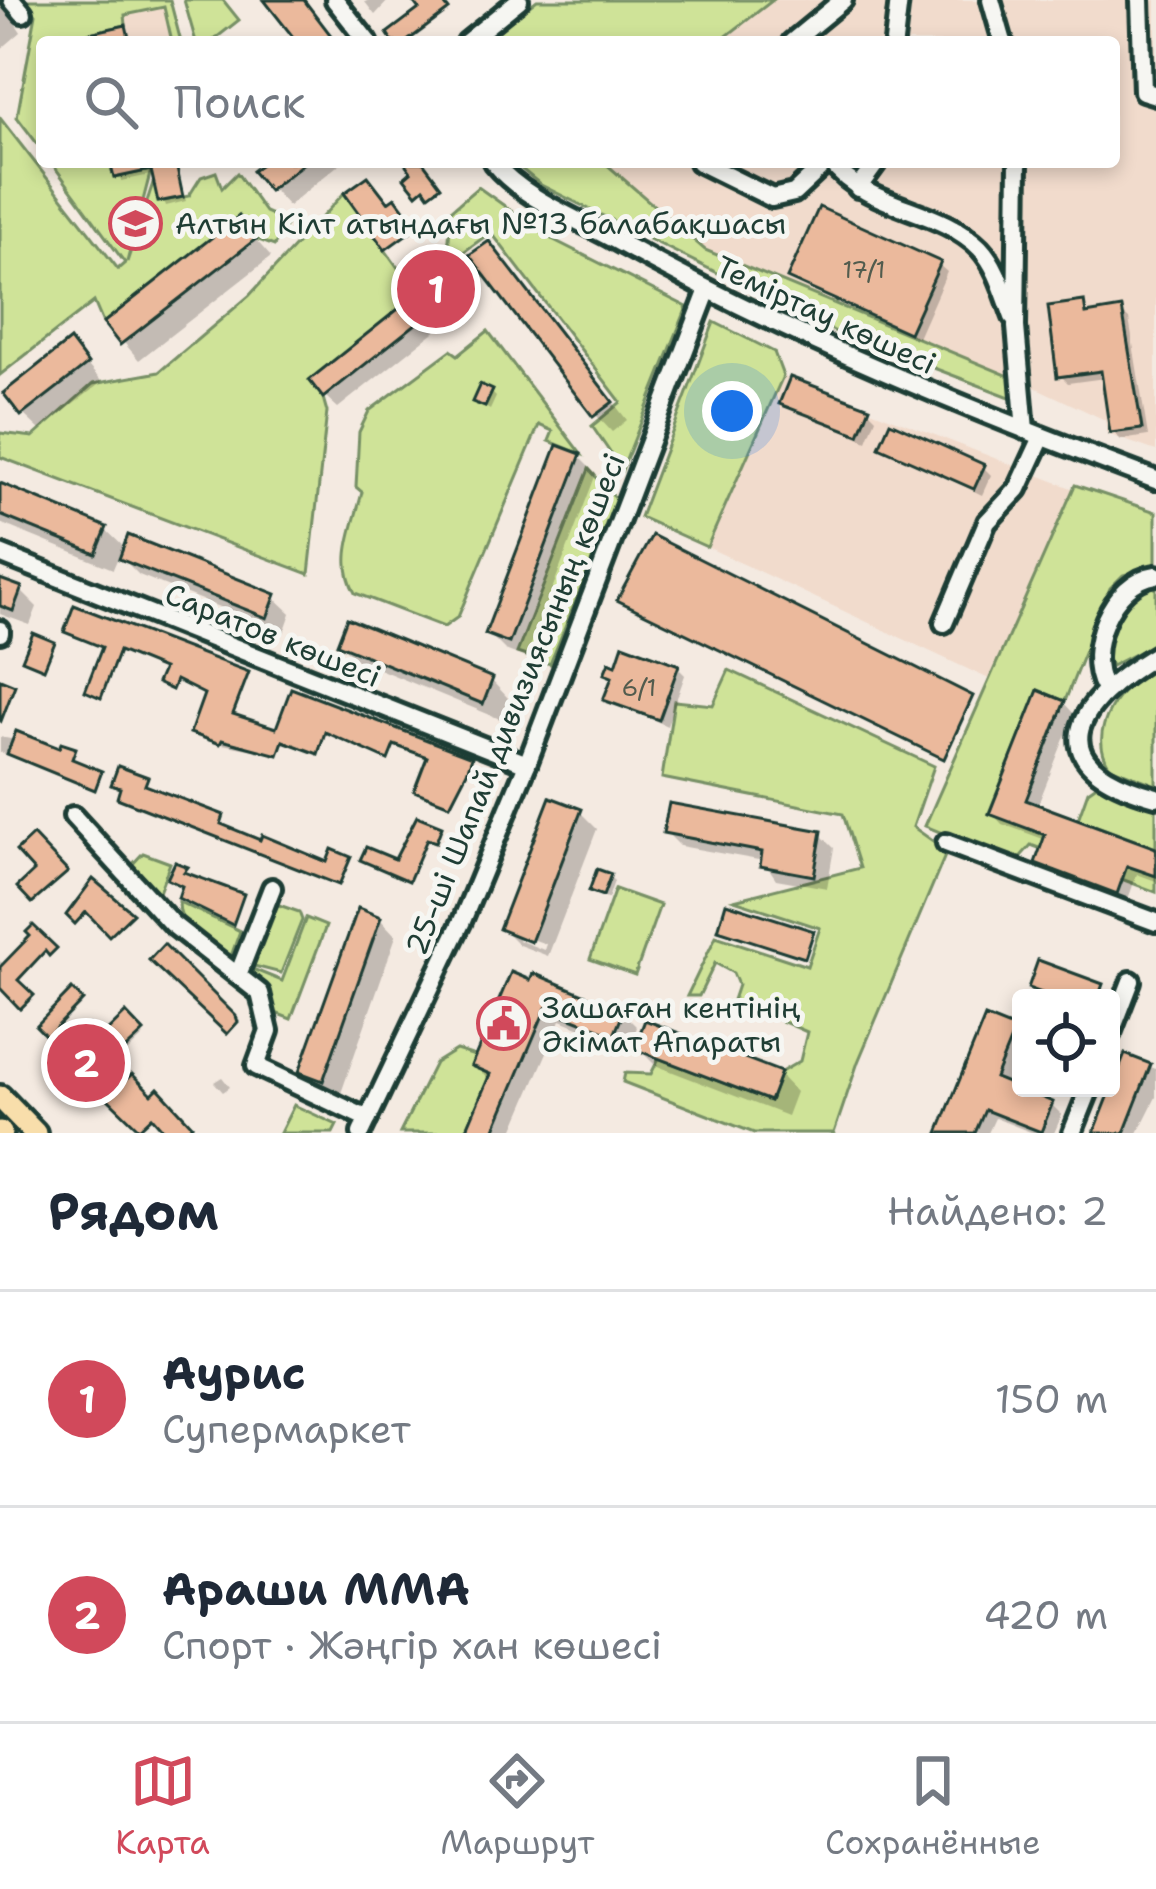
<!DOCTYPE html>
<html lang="ru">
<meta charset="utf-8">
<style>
:root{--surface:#fff;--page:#f2f2f3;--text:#1f2937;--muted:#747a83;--line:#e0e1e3;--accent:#d1495b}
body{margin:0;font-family:"Shantell Sans",sans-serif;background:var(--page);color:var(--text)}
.controls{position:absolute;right:36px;bottom:36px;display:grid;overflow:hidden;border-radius:12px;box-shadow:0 6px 18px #0003}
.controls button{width:108px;height:108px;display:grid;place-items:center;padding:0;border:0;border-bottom:3px solid var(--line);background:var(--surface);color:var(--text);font:60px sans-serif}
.you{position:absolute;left:732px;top:411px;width:42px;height:42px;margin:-30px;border:9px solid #fff;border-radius:50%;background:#1a73e8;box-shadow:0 0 0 18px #1a73e833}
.badge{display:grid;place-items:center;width:78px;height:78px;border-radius:50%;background:var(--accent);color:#fff;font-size:39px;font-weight:700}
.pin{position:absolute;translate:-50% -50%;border:6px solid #fff;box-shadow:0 3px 12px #0006}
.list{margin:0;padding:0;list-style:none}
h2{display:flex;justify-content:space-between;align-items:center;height:156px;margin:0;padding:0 48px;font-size:51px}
h2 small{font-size:39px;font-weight:400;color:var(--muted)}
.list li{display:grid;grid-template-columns:78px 1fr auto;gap:36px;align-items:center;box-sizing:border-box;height:216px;padding:0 48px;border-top:3px solid var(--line)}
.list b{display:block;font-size:45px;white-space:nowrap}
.list p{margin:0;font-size:39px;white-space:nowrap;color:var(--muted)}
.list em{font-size:39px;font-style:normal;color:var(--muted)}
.icon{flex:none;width:66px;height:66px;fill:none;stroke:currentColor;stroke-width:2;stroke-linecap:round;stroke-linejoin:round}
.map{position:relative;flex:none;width:1156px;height:1133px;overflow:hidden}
.search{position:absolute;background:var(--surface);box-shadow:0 6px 18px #0003;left:36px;right:36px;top:36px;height:132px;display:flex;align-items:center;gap:30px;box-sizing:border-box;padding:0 42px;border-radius:12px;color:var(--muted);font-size:45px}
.sheet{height:588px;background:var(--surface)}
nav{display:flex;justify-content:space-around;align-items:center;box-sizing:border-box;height:168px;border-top:3px solid var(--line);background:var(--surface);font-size:33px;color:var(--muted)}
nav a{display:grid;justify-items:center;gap:6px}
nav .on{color:var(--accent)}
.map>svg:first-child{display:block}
.built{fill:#f1dbcc}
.green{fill:#cfe398;stroke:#779066;stroke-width:3}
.shadow{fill:#0003;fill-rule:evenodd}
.building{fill:#ebb99c;stroke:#1f3d34;stroke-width:3}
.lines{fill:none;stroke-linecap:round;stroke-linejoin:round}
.minor-casing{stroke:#1f3d34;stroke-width:26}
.major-casing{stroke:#1f3d34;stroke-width:30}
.minor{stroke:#f6f6f2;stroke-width:16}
.major{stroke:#f8deab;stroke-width:21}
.labels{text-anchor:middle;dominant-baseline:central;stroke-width:10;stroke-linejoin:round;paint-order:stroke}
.number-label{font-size:24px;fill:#525c4e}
.poi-label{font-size:30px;fill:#1f3d34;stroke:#f6f6f2;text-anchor:start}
.street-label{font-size:30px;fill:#1f3d34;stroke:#f6f6f2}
</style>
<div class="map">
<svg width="1156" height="1133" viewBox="0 0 1156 1133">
<rect width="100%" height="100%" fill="#f4eae1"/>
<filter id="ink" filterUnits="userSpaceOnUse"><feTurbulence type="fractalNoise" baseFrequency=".00833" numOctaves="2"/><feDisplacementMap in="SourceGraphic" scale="24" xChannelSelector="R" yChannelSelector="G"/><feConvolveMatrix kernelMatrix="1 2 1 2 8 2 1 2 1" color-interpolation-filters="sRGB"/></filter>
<g filter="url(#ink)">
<g class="built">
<path d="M26,0H170L181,42H42V150L17,117L36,14Z"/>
<path d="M773,0H1156V451L1107,434L1105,420L1024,382L705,250L605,162H1114V42H719Z"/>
<path d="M783,376L1074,489L989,679L707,547Z"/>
</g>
<g class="green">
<path d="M26,0H170L181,42H172L164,7L125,15L126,25L90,33L91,42H42V150L17,117L36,14Z"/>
<path d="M184,0H223L239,20L211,42H196Z"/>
<path d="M537,0H773L719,42H484Z"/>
<path d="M0,118L118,269L125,263L51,162H110L114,178L151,170L127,262L154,180L159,202L189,196L201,177L216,172L222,188L237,173L265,212L288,222L274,246L256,239L238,217L103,323L94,302L0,375Z"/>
<path d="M513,162H604L705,250L1014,378L1015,399L889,351L882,355L541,185Z"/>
<path d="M478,187L548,237L687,307L622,470L592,426L621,402L491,232L458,256L448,253L451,210Z"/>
<path d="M344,193L417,294L323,398L327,412L309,574L0,457V433L33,437L93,384L159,372L249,296Z"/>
<path d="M714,322L774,352L783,376L707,547L640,517Z"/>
<path d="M488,331L581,454L549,441L553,431L539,425L458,617L444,627L355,593C336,560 355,524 362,492L356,487L359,432L369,411L451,350L458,355Z"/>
<path d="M589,469L617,500L550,664L517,653Z"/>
<path d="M1075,485L1156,512V566L1123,575L1110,588L1065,701L1038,691L989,813L1156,876V892L1031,845L1015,863L925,826Z"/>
<path d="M1156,584V643L1111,666L1106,655C1112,624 1124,594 1156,584Z"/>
<path d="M1156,666V785L1110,767C1085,729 1122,683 1156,666Z"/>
<path d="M729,670L934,766L913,827L947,851L858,1062L834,1133H754L623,1082L625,1073L651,1074L659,1058L770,1101L781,1072L800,1061L807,1032L733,1000L738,985L733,973L715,963L699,996H687L716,936L807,966L820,928L734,900L860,868L843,814L662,778L674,701L713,705Z"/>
<path d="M1098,784L1156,808V848L1078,819L1088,791Z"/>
<path d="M143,853L170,863L158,895L129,868Z"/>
<path d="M615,889L660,905L635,975L590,959Z"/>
<path d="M179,902L240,931L230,959C208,944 178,930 179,902Z"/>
<path d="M279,905L299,912L302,920L281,973L254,966L252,957L272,908Z"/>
<path d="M306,918L326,926L291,1019L273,1012L250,968L282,981Z"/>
<path d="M456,1050L475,1056L471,1066L490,1074L465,1133H400L435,1063Z"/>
<path d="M294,1105L337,1125L333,1133H280Z"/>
</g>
<g class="shadow">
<path d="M0,0L21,32L0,50Z"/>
<path d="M389,0L375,15L365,2L369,0Z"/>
<path d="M420,0H438L448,13L409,42H397L424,10Z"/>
<path d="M113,162H159L161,171L175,168L186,201L166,206L155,174L121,181Z"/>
<path d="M269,162H342L288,206L257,172Z"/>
<path d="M238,220L271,257L139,360L107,323Z"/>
<path d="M488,244L627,420L612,432L596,415Z"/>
<path d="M939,265L947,272L918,338L791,277Z"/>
<path d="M450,284L467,306L338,408L325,396Z"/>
<path d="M1083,304L1091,317L1121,312L1129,319L1148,436L1121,440L1113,432L1105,378L1068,383L1060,375Z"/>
<path d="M69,344L102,382L40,430L23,414Z"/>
<path d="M491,392L496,397L490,410L475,401Z"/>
<path d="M783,403L868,410L876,418L867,441Z"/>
<path d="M882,446L983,467L991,475L982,495Z"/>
<path d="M579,457L596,474L526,658L505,650L488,633Z"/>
<path d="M0,486L105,529L126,549L274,597L291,613L284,633L139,575L119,555L113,569L0,523Z"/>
<path d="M0,582L20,590L37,607L30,625L0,614Z"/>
<path d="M340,644L492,681L508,698L500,719L357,660Z"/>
<path d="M105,647L247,675L233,717L278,731L293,692L472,761L452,805L419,792L430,757L396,744L389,759L327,732L319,753L285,740L279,755L222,744L195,733L208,694L178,679L174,689L162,684L167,669L120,651L102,697L90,692Z"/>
<path d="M677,667L685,675L667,726L607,699L614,680L607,674Z"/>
<path d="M1064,703L1074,714L1037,807L1156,851V881L1137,874L1127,902L1049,872L1038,862L1046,840L1002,824L992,813Z"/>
<path d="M0,737L74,751L72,762L102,775L96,789L0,752Z"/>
<path d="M580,812L597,829L548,956L519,945L502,928ZM518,934L546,944L544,950L518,940Z"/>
<path d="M666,832L820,834L834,848L827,888L776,879L764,861L680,846Z"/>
<path d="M610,877L614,881L608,899L593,890Z"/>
<path d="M380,919L396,936L340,1096L319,1088L303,1071Z"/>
<path d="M33,929L56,951L48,950L17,983L33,999L23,1008L0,987V961L5,966Z"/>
<path d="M513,976L623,1013L637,1027L629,1048L561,1020L512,1133H468L490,1081L474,1065Z"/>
<path d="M1032,987H1101L1109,994L1047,998Z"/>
<path d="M72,994L82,1004L50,1036L40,1026Z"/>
<path d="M126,1017L144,1036L95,1083L67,1052L101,1041Z"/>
<path d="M1013,1031L1021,1046L1005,1086L1052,1105L1062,1115L1054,1133H1033L995,1118L988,1133H941Z"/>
<path d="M638,1048L780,1075L796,1092L787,1116L655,1065Z"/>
<path d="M1126,1058L1156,1069V1097L1138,1133H1097Z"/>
<path d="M222,1077L230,1087L223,1092L214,1082Z"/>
</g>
<g class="building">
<path d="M264,0H304L336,42H297Z"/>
<path d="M412,0H441L449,10L406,42H393L387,33L419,9Z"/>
<path d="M126,25L130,42H71V37Z"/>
<path d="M110,162L176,164L183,197L158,202L151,170L114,178Z"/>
<path d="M264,162H305L269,191L252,171Z"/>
<path d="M404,162H423L441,186L429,195L424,188L417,194L404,178L411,172Z"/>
<path d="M368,176L388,202L395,197L417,227L385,250L344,193Z"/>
<path d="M819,207L941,262L909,333L787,278Z"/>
<path d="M239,216L256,239L120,345L103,323Z"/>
<path d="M489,241L613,402L593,417L469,255Z"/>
<path d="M438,267L456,292L323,398L309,380L417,294L412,288Z"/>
<path d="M1084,301L1086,314L1122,308L1142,429L1110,433L1101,371L1057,377L1048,306Z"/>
<path d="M70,340L88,364L21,416L3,393Z"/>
<path d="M790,377L870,407L859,435L779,404Z"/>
<path d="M480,384L493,390L485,407L472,402Z"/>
<path d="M890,422L985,465L974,489L879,447Z"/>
<path d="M557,445L581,454L509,643L485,634Z"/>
<path d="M0,483L107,527L96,554L0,515Z"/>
<path d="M128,535L276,594L267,618L119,559Z"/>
<path d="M652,535L973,696L944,759L617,600Z"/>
<path d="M0,579L22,587L13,611L0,606Z"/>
<path d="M74,605L249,672L233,714L276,728L291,688L472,757L467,772L450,805L414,791L427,757L394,745L388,760L325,732L318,754L283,741L278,755L222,740L220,744L190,733L204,694L176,680L172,690L157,683L163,669L119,651L101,698L85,691L102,647L64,632Z"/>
<path d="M347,618L493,678L483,704L337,644Z"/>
<path d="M33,633L55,642L44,669L22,660Z"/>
<path d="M623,644L679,665L659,720L603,700L612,677L604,674L609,662L616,665Z"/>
<path d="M0,679L15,685L1,721L0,720Z"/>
<path d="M1038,690L1065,701L1026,800L1156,848V876L1127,866L1117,894L1035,863L1045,835L989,814Z"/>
<path d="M16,731L59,748L61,743L76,748L72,759L102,771L95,790L7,754Z"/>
<path d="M118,766L148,777L145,785L224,815L221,824L260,840L262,835L327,862L332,849L351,857L339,885L117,798L120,788L111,785Z"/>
<path d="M550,797L582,809L531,942L499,929Z"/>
<path d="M669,803L822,831L814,876L760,866L762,852L663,833Z"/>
<path d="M417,816L442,826L436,842L427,839L409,881L360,860L366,847L395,859Z"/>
<path d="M33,835L68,872L32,903L17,887L34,871L16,851Z"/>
<path d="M175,862L188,867L184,872L244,894L233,925L178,898L182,886L167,879Z"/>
<path d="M597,869L611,874L603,896L589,891Z"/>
<path d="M93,879L133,913L109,936L86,912L75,924L66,915Z"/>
<path d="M726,903L814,931L805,958L718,930Z"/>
<path d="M358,908L381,917L323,1081L299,1072Z"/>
<path d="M33,925L57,948L49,956L45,951L18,980L34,995L20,1009L0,988V967L30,936L26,932Z"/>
<path d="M164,944L236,1016L238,1022L227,1034L149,960Z"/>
<path d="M1038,960L1103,984L1098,998H1055L1028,988Z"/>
<path d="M511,972L530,980L533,973L624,1011L614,1035L546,1008L493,1133H465L490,1074L471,1066Z"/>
<path d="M72,989L83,1000L47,1037L36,1026Z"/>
<path d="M126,1013L144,1032L90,1082L63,1052L89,1025L101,1037Z"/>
<path d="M985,1017L1015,1029L995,1078L1053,1102L1041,1132L985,1110L975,1133H938Z"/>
<path d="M645,1020L781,1072L770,1101L634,1049Z"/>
<path d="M1125,1054L1151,1064L1124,1133H1094Z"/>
<path d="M132,1074L152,1094L158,1088L192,1125L184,1133H166L152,1117L139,1129L107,1098Z"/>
</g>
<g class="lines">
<defs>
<g id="minor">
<path d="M12,0L23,13"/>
<path d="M335,0L368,42"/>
<path d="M991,0L1003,42"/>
<path d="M1140,0L1143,91L1156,95"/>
<path d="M467,42L519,0"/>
<path d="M792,42L843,0"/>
<path d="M894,42L899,0"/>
<path d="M493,162C522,198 575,218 615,240C789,337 970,410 1156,480"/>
<path d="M699,162L772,198L794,193L827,162"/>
<path d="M831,162C867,210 938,206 980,248C997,266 1004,293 1013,317"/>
<path d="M1018,162L1016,327L1025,430"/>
<path d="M858,188L877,162"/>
<path d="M0,554L527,764"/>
<path d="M944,623L987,522L1018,489L1042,437"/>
<path d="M0,630V633"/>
<path d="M1156,655C1073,704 1036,764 1156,797"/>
<path d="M1104,688C1083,650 1112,581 1156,575"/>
<path d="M73,816L172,924L260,993L269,1031L256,1066L368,1119"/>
<path d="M946,843L1156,922"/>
<path d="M238,975L272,888"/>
<path d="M1111,1033L1131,981"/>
<path d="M361,1133L462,921L527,764L707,292"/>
<path d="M1072,1133L1090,1088"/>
</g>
<g id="major">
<path d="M0,1097L35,1133"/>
<path d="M0,1132L1,1133"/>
</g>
</defs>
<use href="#minor" class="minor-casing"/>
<use href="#major" class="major-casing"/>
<use href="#minor" class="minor"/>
<use href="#major" class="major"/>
</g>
</g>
<defs>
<symbol id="school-ring" viewBox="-11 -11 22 22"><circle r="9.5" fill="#f6f6f2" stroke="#d1495b" stroke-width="1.5"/><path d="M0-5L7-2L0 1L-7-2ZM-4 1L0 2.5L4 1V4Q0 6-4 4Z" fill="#d1495b"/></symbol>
<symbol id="civic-ring" viewBox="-11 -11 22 22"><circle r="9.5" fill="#f6f6f2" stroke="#d1495b" stroke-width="1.5"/><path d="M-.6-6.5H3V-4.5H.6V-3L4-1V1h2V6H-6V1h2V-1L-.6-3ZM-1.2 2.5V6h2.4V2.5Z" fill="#d1495b"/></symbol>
</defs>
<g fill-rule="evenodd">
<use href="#school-ring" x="106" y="194" width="59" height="59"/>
<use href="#civic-ring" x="474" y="994" width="59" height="59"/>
</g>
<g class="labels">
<g class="number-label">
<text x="864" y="270">17/1</text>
<text x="639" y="688">6/1</text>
</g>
<g class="poi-label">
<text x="175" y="223">Алтын Кілт атындағы №13 балабақшасы</text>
<text x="542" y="1007">Зашаған кентінің<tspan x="542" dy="34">Әкімат Апараты</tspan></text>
</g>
<g class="street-label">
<text transform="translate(826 315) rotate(25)">Теміртау көшесі</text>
<text transform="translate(273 635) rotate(22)">Саратов көшесі</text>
<text transform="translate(515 704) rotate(-68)">25-ші Шапай дивизиясының көшесі</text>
</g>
</g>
</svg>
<div class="controls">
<button><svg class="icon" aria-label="locate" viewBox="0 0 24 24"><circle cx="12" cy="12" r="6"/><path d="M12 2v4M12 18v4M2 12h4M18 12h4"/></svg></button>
</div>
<div class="you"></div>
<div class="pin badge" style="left:436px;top:289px">1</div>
<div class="pin badge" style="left:86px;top:1063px">2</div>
<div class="search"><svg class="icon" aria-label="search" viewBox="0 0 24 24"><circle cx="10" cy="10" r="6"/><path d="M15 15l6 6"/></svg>Поиск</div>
</div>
<section class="sheet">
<h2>Рядом<small>Найдено: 2</small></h2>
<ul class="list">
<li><span class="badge">1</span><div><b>Аурис</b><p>Супермаркет</p></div><em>150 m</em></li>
<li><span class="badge">2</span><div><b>Араши ММА</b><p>Спорт · Жәңгір хан көшесі</p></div><em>420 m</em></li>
</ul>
</section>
<nav>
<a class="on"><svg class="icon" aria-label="map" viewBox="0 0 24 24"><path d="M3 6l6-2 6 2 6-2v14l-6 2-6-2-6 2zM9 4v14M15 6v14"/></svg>Карта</a>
<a><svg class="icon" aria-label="directions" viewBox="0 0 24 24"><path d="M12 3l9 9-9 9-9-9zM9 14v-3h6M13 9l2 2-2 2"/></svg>Маршрут</a>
<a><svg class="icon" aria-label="saved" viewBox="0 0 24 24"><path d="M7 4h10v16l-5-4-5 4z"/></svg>Сохранённые</a>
</nav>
